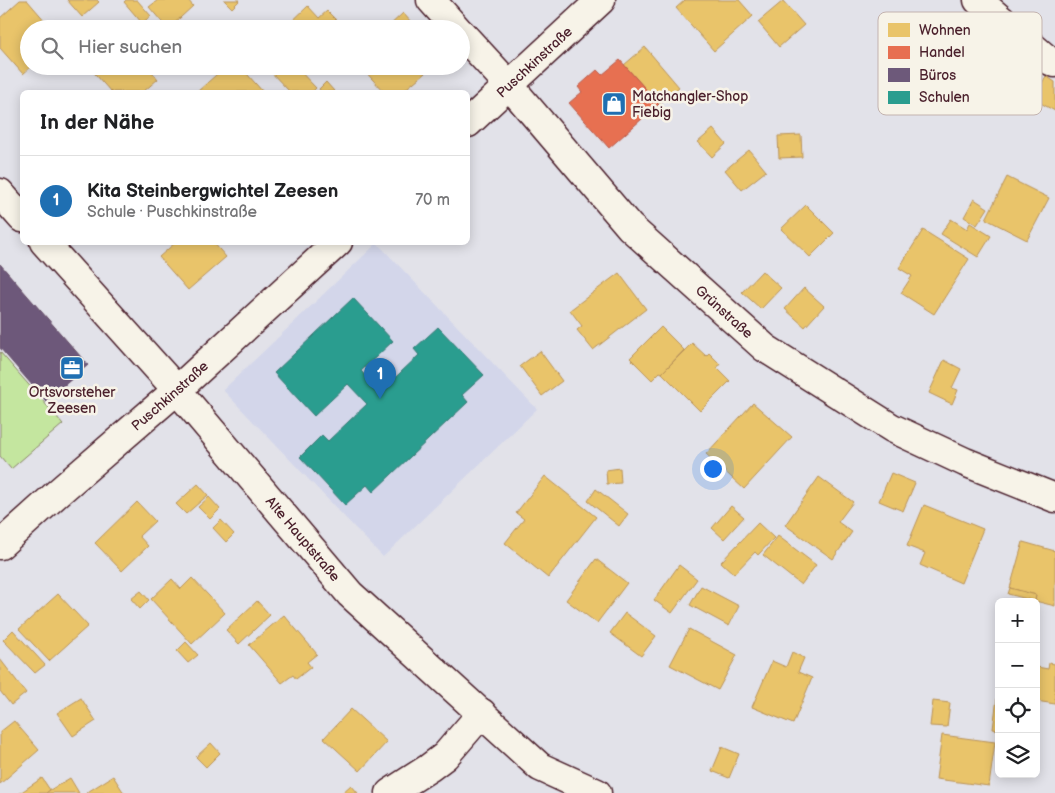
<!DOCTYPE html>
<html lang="de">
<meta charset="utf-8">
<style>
:root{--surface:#fff;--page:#f6f6f6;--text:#202124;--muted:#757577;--line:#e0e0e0;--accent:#1f6fb2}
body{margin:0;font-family:"Balsamiq Sans",sans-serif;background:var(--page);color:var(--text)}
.controls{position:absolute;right:15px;bottom:15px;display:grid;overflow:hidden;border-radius:8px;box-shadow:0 2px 12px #0003}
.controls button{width:45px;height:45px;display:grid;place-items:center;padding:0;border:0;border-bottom:1px solid var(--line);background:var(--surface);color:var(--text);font:25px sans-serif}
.you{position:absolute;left:712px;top:468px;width:18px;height:18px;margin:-12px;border:4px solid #fff;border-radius:50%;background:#1a73e8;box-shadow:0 0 0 8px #1a73e833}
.badge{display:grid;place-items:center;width:32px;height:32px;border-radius:50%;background:var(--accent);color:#fff;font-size:16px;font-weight:700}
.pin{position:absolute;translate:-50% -41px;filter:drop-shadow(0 1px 2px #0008)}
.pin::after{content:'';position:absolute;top:26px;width:18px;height:15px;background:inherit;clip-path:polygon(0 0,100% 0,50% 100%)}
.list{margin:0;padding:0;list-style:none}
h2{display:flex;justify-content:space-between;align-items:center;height:65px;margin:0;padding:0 20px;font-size:21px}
h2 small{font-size:16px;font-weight:400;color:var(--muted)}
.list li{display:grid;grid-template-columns:32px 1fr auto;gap:15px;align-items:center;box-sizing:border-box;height:90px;padding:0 20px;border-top:1px solid var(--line)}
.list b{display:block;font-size:19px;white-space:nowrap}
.list p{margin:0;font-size:16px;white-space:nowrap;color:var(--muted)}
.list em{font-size:16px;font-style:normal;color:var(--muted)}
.icon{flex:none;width:28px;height:28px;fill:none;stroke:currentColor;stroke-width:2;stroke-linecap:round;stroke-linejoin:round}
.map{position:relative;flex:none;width:1055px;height:793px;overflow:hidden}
.search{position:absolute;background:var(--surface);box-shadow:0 2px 12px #0003;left:20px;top:20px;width:450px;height:55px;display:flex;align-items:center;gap:12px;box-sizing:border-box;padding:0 18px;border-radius:28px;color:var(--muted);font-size:19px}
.panel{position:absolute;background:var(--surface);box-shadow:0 2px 12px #0003;left:20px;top:90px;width:450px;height:155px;border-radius:8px}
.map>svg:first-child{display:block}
.built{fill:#d3d6ea}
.green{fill:#c4e69f;stroke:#878265}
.homes{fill:#e9c46a;stroke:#b99257}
.shops{fill:#e76f51;stroke:#b85746}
.offices{fill:#6d597a;stroke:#624862}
.schools{fill:#2a9d8f;stroke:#347771}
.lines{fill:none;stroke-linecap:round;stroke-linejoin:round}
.minor-casing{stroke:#4a1f2b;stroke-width:31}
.minor{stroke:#f7f3e8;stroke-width:28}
.labels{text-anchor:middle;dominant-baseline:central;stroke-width:5;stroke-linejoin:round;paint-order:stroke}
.street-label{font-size:14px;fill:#4a1f2b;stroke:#f7f3e8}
.poi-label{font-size:14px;fill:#4a1f2b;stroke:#f7f3e8;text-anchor:start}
.key{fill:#f7f3e8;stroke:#c3b3af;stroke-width:1}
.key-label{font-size:14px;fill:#4a1f2b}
</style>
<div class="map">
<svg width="1055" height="793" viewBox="0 0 1055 793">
<rect width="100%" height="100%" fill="#e2e2e9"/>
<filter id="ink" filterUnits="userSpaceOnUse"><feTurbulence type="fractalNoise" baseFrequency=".02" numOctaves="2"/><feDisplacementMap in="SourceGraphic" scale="10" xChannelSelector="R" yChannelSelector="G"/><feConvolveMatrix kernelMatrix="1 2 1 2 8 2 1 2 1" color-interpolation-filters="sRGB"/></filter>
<g filter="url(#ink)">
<path class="built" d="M377,243L537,409L383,557L223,390Z"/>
<path class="green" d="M0,352L63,424L11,469L0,456Z"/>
<g class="homes">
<path d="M20,0H27L52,29H29V66H32L23,74L0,48V18Z"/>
<path d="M67,0H97L99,2L82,17Z"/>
<path d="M126,0H137L151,16L142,23L124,2Z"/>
<path d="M158,0H188L193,6L168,29L149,7Z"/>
<path d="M224,0H240L232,8Z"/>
<path d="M685,0H739L753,16L714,51L676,8Z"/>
<path d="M783,1L804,25L779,47L758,22Z"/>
<path d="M308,6L319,18L327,11L339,23L332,29H284Z"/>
<path d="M403,13L412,23L406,29H386Z"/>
<path d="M201,20L209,29H192Z"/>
<path d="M645,47L679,87L659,104L624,65Z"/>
<path d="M90,66H147L158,79L143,92H111L89,67Z"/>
<path d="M226,66H240L263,92H197Z"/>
<path d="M265,66H295L316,88L312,92H290Z"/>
<path d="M364,66H419L425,73L402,92H384L362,68Z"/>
<path d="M1046,76L1055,82V111L1033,99Z"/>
<path d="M326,82L334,91L331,92H321L319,89Z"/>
<path d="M713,129L726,144L712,157L698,142Z"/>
<path d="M801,135L802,157L779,158L778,136Z"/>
<path d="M749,150L766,171L742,190L725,170Z"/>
<path d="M1007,177L1049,198L1027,240L986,219Z"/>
<path d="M974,199L988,208L977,225L964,217Z"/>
<path d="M806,205L834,233L810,257L781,229Z"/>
<path d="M951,219L967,229L970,223L991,236L978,257L941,234Z"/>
<path d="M923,230L969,259L934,314L901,293L912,276L899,268Z"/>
<path d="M176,242H213L226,257L188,290L159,257Z"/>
<path d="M762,271L781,288L761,309L742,292Z"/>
<path d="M619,273L646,309L593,350L577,330L582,326L570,310Z"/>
<path d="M804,288L824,306L805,327L785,309Z"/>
<path d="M661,327L684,350L662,373L660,372L652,380L630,358Z"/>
<path d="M692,343L706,356L709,353L720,364L717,368L730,381L700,411L662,373Z"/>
<path d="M540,351L562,381L542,396L520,366Z"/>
<path d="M944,360L961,369L952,388L958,390L952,404L929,393Z"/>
<path d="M753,403L792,437L744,489L706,454Z"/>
<path d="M620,468L621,483L607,484L606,470Z"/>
<path d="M891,473L915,483L903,511L879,501Z"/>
<path d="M545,476L596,517L548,578L505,543L524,519L516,513Z"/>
<path d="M819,477L853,502L838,522L852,532L833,559L785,525Z"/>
<path d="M198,484L208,495L186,514L176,504Z"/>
<path d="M596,489L628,514L619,526L588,501Z"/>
<path d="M209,497L220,509L210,519L198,507Z"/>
<path d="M137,502L155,521L139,536L148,546L122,571L95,543Z"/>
<path d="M924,505L983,529L961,583L920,565L925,553L907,546Z"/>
<path d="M731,506L744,517L724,539L712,528Z"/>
<path d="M221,520L234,534L226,542L213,528Z"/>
<path d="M758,523L774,538L758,555L755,552L734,574L721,562Z"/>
<path d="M778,536L816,565L801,585L763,555Z"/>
<path d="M1023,542L1055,551V606L1035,601L1036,595L1010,588Z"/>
<path d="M596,559L627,583L597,623L566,600Z"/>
<path d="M679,565L697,579L672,613L654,600Z"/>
<path d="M192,578L225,613L192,644L151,599L172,579L181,589Z"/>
<path d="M701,586L739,606L729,626L690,605Z"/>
<path d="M1010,588L1036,595L1035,601L1008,594Z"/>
<path d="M141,591L149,600L140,609L131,599Z"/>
<path d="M58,594L88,626L49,661L19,629Z"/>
<path d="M257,601L270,615L239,644L226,630Z"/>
<path d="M625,613L656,636L641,656L610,633Z"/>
<path d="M284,615L317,654L307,662L311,667L296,679L293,675L282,683L249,645Z"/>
<path d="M689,629L737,655L718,690L670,665Z"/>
<path d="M13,630L45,665L35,673L3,640Z"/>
<path d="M186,642L198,655L188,663L177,651Z"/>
<path d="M792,652L804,658L798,672L812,678L793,724L752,707L772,661L786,667Z"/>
<path d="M0,659L26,693L11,705L0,691Z"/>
<path d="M1049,663L1055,664V704L1036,701L1037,667L1048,669Z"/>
<path d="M81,698L96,721L73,736L57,713Z"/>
<path d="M997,698H999V730L993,729Z"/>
<path d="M933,701L950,703L947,727L930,726Z"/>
<path d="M1036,702L1039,703L1036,729Z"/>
<path d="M351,709L387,742L360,771L324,738Z"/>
<path d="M14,721L39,750L0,784V732Z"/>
<path d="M942,735L995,742L989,786L936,779Z"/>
<path d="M211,743L220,753L206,767L196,757Z"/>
<path d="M722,747L739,754L729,778L712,771Z"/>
<path d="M113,776L124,793H86Z"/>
<path d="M42,778L50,790L46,793H20Z"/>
<path d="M70,778L79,793H46L50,790Z"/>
<path d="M351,785L358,793H342Z"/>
</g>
<path class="shops" d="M620,60L659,104L609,148L569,103L582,92L578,87L597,70L602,75Z"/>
<path class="offices" d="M0,264L88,365L46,401L0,348Z"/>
<path class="schools" d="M353,298L393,341L361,371L380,392L419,355L414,349L438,327L484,375L462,395L468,402L373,492L367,485L345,505L300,457L322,435L328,441L367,404L348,384L314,416L274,373Z"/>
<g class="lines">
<defs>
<g id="minor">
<path d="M431,0L457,29"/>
<path d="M978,0L1048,60L1055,63"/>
<path id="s1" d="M461,33L509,85L630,227L765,348L892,428L965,462L1055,498"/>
<path id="s2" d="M468,123L601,0"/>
<path d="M0,193L22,218"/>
<path id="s3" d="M44,242L177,390L350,594L540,767L597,793"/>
<path id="s4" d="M0,545L60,491L177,390L338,242"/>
<path d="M390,793L429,768L445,756L482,713"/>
</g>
</defs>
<use href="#minor" class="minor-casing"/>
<use href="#minor" class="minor"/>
</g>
</g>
<defs>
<symbol id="shop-square" viewBox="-11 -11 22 22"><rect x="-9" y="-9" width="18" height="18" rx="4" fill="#1f6fb2" stroke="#f7f3e8"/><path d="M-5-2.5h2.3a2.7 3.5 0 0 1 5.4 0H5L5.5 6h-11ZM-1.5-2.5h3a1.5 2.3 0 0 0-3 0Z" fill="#fff"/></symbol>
<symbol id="office-square" viewBox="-11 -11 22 22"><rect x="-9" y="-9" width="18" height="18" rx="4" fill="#1f6fb2" stroke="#f7f3e8"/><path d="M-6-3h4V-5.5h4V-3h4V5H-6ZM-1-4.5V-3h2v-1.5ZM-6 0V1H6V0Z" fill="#fff"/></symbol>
</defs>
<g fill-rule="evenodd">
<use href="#shop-square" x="600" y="90" width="28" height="28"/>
<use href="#office-square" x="58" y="354" width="28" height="28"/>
</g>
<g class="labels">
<g class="street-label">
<text stroke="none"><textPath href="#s2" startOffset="90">Puschkinstraße</textPath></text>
<text stroke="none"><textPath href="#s1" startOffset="384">Grünstraße</textPath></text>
<text stroke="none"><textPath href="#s4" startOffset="226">Puschkinstraße</textPath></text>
<text stroke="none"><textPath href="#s3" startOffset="394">Alte Hauptstraße</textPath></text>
</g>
<g class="poi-label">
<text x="632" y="96">Matchangler-Shop<tspan x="632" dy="16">Fiebig</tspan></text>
<text x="72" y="392" text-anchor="middle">Ortsvorsteher<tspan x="72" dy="16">Zeesen</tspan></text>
</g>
</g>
<rect x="878" y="12" width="164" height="103" rx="8" class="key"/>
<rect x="888" y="23" width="22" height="14" fill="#e9c46a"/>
<rect x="888" y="46" width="22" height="13" fill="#e76f51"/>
<rect x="888" y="68" width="22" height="14" fill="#6d597a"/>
<rect x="888" y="91" width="22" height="13" fill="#2a9d8f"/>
<g class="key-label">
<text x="919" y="35">Wohnen</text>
<text x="919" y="57">Handel</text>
<text x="919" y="80">Büros</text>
<text x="919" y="102">Schulen</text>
</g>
</svg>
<div class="controls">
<button>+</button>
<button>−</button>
<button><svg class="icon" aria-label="locate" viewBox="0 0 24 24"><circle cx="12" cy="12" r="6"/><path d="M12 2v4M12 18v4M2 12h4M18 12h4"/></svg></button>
<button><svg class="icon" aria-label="layers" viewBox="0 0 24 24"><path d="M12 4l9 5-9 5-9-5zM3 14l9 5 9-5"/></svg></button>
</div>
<div class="you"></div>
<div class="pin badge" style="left:380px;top:399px">1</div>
<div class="search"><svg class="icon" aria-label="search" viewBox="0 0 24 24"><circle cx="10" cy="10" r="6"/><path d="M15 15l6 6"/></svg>Hier suchen</div>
<section class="panel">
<h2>In der Nähe<small></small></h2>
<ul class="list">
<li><span class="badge">1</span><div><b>Kita Steinbergwichtel Zeesen</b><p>Schule · Puschkinstraße</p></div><em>70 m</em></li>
</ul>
</section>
</div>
